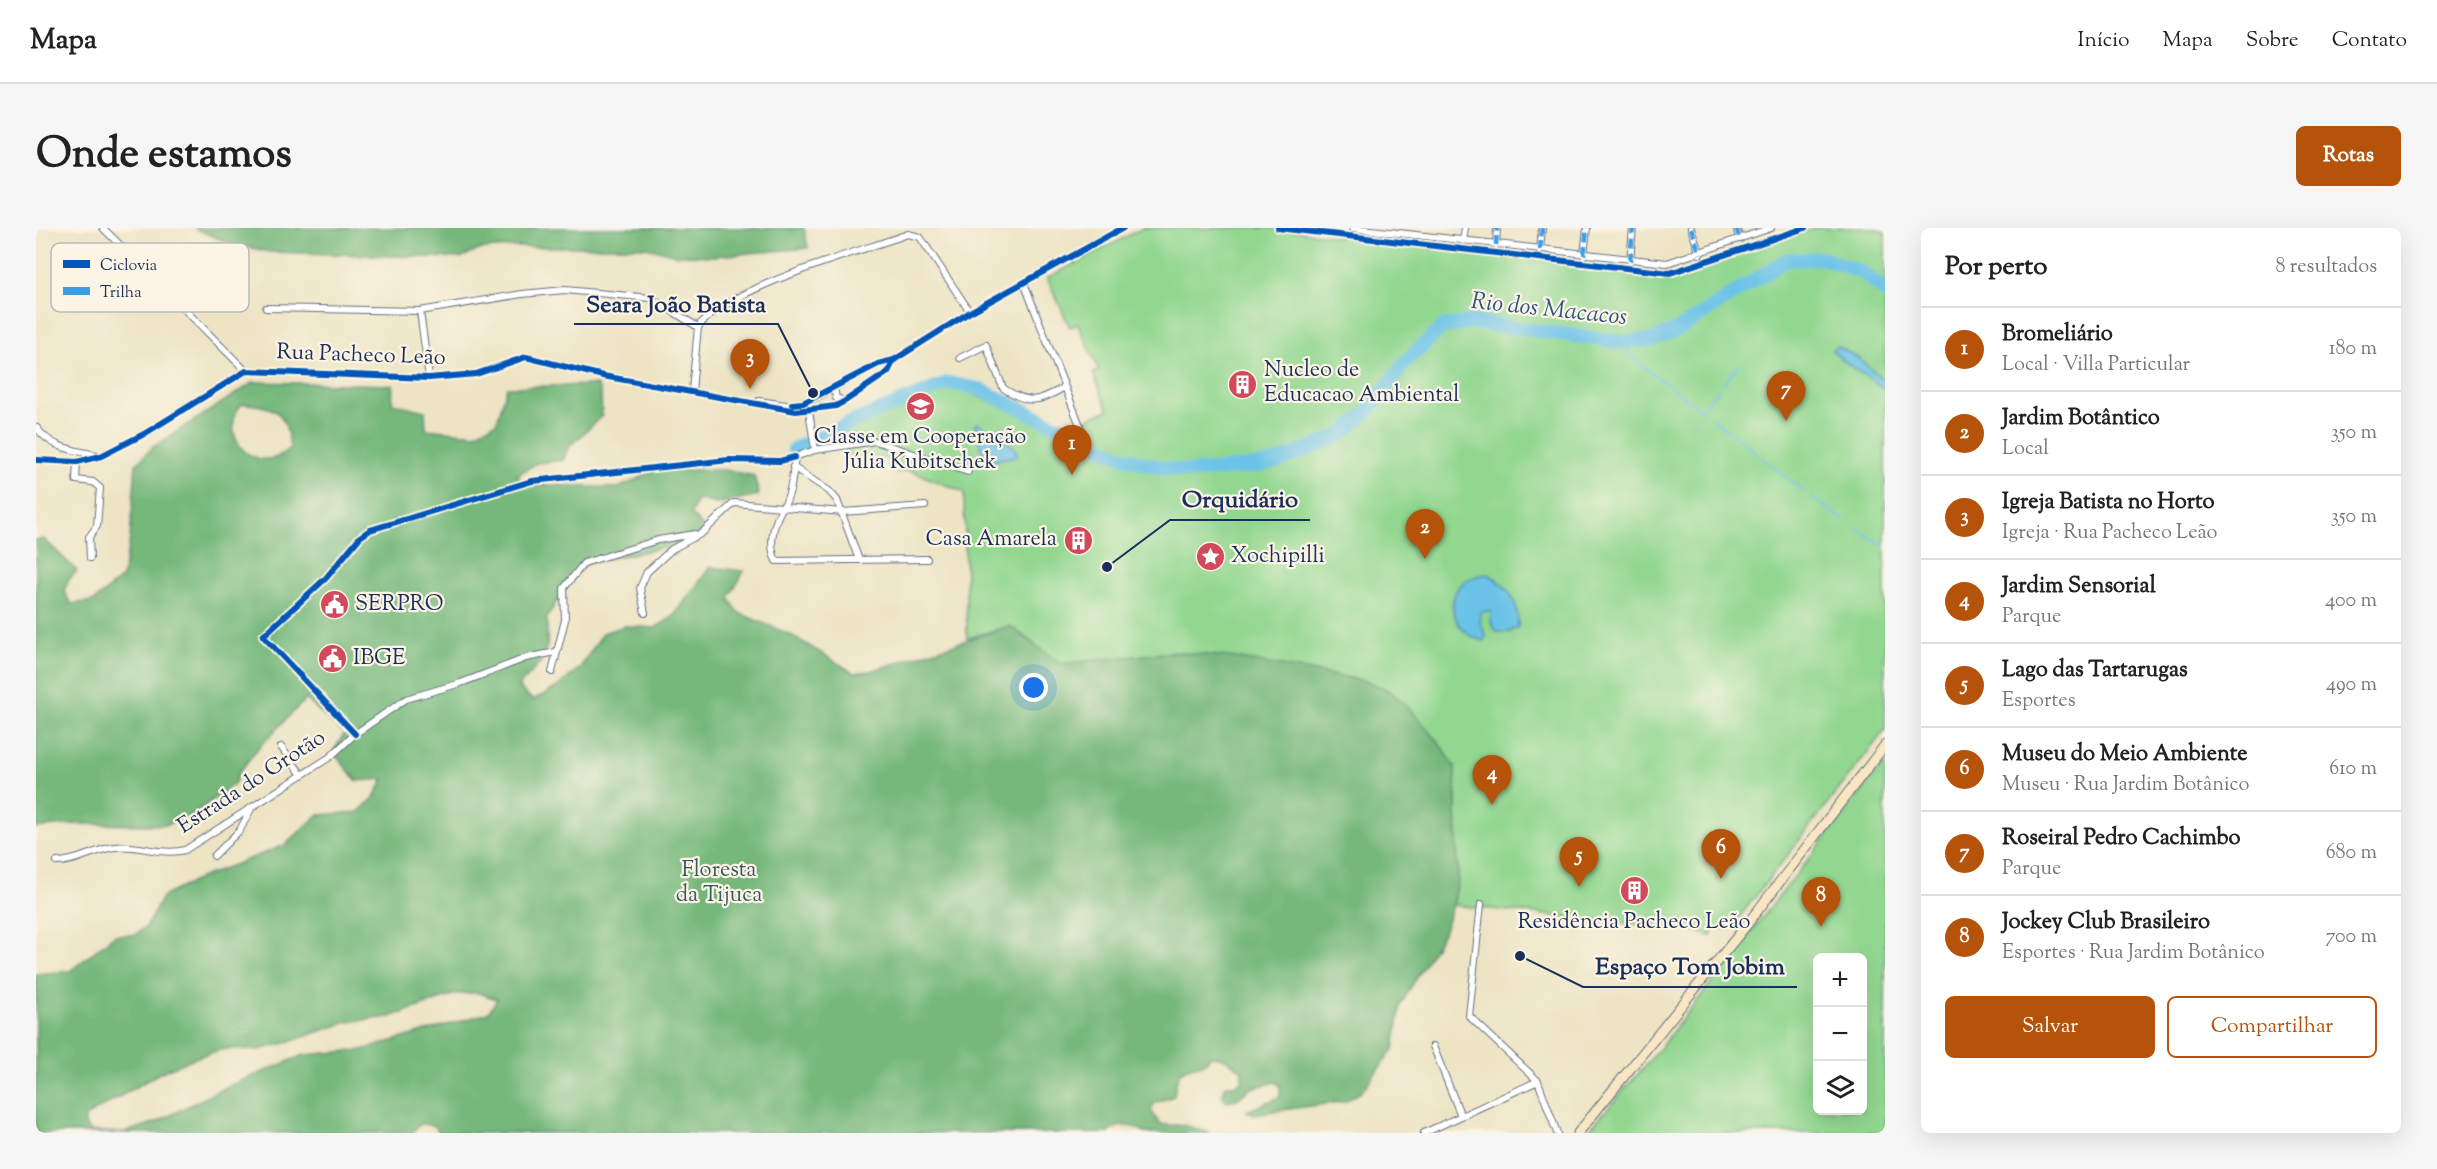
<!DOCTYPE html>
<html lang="pt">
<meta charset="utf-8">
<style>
:root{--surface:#fff;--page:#f6f6f6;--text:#222;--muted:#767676;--line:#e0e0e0;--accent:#b45309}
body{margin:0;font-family:"Sorts Mill Goudy",serif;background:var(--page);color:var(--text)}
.controls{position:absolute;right:18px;bottom:18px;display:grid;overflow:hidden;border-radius:9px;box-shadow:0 6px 24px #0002}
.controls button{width:54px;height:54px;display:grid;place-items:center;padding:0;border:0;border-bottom:2px solid var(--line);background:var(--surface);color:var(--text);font:30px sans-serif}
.you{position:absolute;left:998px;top:460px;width:21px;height:21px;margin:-15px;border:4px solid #fff;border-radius:50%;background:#1a73e8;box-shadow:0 0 0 9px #1a73e833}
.badge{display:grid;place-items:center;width:39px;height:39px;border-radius:50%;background:var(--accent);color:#fff;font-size:20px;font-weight:700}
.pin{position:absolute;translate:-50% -50px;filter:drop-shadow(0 2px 3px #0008)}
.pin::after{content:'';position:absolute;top:32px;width:21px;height:18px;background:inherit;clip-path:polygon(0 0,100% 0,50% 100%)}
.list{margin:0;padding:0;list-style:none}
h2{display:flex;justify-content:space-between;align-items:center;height:78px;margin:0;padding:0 24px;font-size:26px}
h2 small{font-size:20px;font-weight:400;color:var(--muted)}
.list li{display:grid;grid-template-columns:39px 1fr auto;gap:18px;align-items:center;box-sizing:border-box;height:84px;padding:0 24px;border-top:2px solid var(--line)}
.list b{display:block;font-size:22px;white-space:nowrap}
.list p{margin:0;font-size:20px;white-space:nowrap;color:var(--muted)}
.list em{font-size:20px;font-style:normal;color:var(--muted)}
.actions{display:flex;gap:12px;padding:18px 24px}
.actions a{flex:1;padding:14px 0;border:2px solid var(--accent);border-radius:9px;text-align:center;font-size:21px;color:var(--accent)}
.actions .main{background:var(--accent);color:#fff}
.icon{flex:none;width:33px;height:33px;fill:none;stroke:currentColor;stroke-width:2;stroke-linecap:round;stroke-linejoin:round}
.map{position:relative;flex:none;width:1849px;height:905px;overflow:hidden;border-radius:9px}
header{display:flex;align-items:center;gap:36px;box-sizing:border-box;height:84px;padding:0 30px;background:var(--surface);border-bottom:2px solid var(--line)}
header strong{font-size:28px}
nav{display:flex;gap:33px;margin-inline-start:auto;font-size:21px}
.intro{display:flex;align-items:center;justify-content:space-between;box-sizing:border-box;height:144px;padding:0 36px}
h1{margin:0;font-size:42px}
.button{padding:15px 27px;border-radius:9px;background:var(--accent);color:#fff;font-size:21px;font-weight:700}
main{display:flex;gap:36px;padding:0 36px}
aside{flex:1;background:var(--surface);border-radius:9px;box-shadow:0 6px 24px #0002}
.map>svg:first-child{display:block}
.green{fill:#92d790;stroke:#568377;stroke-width:1.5;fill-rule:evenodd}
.forest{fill:#75b87a;stroke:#48746c;stroke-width:1.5;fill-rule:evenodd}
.water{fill:#6bc2e8;stroke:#4378a3;stroke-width:1.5}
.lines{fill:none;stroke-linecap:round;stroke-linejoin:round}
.stream{stroke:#6bc2e8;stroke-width:2}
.river{stroke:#6bc2e8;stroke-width:14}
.street-casing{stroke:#646e82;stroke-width:8}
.secondary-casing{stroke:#646e82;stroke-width:11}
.street{stroke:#fff;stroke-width:6}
.secondary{stroke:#f9e7c3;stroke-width:9}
.quiet{stroke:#3b9de6;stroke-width:4.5;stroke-dasharray:9 4.5;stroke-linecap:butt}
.cycleway-casing{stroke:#fcf5e5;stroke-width:10}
.cycleway{stroke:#0057b8;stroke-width:6}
.labels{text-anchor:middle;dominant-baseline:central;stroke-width:4.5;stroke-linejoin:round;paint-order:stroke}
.street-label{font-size:22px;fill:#1b2f5e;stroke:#fcf5e5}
.poi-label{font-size:22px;fill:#1b2f5e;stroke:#fcf5e5;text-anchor:start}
.park-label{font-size:22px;fill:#39596a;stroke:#fcf5e5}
.water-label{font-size:24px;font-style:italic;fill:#2f5480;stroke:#fcf5e5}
.key{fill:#fcf5e5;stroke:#b8babc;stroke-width:1.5}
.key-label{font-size:16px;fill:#1b2f5e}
.leader{fill:none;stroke:#1b2f5e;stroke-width:2}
.callout-dot{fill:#1b2f5e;stroke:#fcf5e5;stroke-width:2}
.callout-label{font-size:24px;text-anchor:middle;font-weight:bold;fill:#1b2f5e;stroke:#fcf5e5;stroke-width:4.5;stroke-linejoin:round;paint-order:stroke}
</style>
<header>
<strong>Mapa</strong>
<nav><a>Início</a><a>Mapa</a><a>Sobre</a><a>Contato</a></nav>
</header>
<div class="intro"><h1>Onde estamos</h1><a class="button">Rotas</a></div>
<main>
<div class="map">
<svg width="1849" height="905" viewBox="0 0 1849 905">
<rect width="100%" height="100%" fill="#fcf5e5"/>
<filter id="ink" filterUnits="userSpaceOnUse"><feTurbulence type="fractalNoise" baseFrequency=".0167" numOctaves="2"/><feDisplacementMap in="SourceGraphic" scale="12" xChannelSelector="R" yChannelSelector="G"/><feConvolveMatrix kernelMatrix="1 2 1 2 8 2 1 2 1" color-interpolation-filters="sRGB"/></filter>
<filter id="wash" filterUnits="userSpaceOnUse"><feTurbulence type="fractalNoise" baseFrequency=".008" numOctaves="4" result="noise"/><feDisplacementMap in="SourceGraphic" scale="24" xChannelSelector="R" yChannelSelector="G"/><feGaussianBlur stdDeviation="1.35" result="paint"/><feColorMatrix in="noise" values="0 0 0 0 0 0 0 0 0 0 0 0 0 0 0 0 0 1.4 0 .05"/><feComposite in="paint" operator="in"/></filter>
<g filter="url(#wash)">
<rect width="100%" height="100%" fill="#ede4c4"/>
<g class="green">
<path d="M1107,0H1231L1634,47L1778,0H1838L1849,5V502L1694,701H1679L1675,708L1655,702L1417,677L1422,652L1419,539L1401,512L1368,475L1138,424L1024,436L974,398L931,410L928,264L875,243L856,244L851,230L808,226L800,204L914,156L1022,203L1072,182L1057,145L1063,142L1042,96L1034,99L1011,50Z"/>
<path d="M1849,534V905H1550L1615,831ZM1782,730H1826V882H1782Z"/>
</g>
<g class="forest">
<path d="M158,0H768L772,20L680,28L640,27L610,19H476L445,21L425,30L235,24L195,16Z"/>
<path d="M218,154L357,157L356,175L389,183L390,201L439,206L461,194L471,159L561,157L565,166L566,188L532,220L527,232L501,235L481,247L488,256L582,260L621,242H689L718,248L723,267L680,276L661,271L655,286L669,301L637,328L627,320L553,334L535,351L511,389V418L504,435L482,459L497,472L520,460L544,440L567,405L589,398L619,400L637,389L674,339L708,343L693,370L703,385L755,407L818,445L835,443L974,398L1024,436L1138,424L1194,429L1330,453L1350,461L1368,475L1401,512L1419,539L1422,652L1417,677L1407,705L1365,776L1358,821L1325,864L1310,873L1218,886L1211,883L1244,869V858L1240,854L1215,860L1201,871L1191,873L1186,867L1190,857H1198L1206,853V842C1196,835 1187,827 1174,828L1169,835C1144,843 1142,838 1138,868L1119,875L1115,882C1126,905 1132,894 1151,898C1159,899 1166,903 1174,905H1109C1099,897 1086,896 1075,901L1074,905H404L398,897L384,896L375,905H0V746L34,743L79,707H98L110,699L126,669L169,648L249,617L282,587L322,584L337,571L348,551L321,553L297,524L308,506L270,471L222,520L204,543L198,556L159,585L130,597L38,596L0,600V312L8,311L41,343L33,351L28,363L35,376L58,373L86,349L94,311L100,236L117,219ZM206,176C243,177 250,186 254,221C249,223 243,229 238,230C205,238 185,199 206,176ZM442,765L461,771L452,785L326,822L268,827L190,859L121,894L87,905L53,903L49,897V889L125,844L164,828L188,821L222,822L250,815L311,794L354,789L420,766Z"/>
</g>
<g class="water">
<path d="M1801,118L1822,130L1849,153V161C1835,150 1804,133 1796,122Z"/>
<path d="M942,195L978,219L982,228L950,234L948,232L939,197Z"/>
<path d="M1452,346C1473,358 1483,374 1482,399L1474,404H1461L1455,394V383L1445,384L1444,393L1450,409L1448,413C1407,403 1404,349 1452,346Z"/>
</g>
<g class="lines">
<g class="stream">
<path d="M1585,114L1607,138L1667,183"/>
<path d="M1688,155L1703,137"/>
<path d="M1670,176L1683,161"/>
<path d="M1676,190L1722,226"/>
<path d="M1726,230L1768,264"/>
<path d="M1776,270L1808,292"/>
<path d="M1821,300L1849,319"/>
</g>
<path class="river" d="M758,221L816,194L912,155L943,161L1084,228L1126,240L1156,244L1221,238L1243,233L1305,207L1333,182L1371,132L1407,99L1436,94L1585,114L1616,112L1641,102L1750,32L1787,30L1827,45L1849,64"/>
</g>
</g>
<g filter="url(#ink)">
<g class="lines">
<defs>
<g id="street">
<path d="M67,0L210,143"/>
<path d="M1317,0L1631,35L1735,0"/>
<path d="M1655,0L1664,26"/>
<path d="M1700,0L1704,11"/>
<path d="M1427,13L1429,0"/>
<path d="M1460,17L1461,0"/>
<path d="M1504,22L1506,0"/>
<path d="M1548,27L1551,0"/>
<path d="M1594,33L1597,0"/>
<path d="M988,55L1045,200"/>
<path d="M230,80L384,83L486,66L529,62L615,70L662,99"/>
<path d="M384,83L393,150"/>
<path d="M662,99C695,58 820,25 872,6L884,9L934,84"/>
<path d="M924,130L950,117L967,160C993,177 1002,174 1027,160"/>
<path d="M798,159L800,170L809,173"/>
<path d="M656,163L662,99"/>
<path d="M723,173L750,177L767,175L780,170L842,136L858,132L934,84L1087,0"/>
<path d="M773,183L779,222"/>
<path d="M0,199C16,222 40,222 65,228"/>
<path d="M0,232L41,234L65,228L108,206L210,143L393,150L440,146L490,129L567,148L760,183L800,178L809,173L852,144L858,132"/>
<path d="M41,234L40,252L57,254L64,260L61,298L53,309L54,330"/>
<path d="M757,239L793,263L801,272L823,332"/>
<path d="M891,331L740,333C731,314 739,291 749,275C756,264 757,242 759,229L779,222L839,213L932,244"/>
<path d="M609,385L604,360L611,344L636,321L666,305L698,275L807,284L889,278"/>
<path d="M516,444L529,392L528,360L548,335L622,312L659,306"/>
<path d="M319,506L227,408L290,350L324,309L334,302L496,253L693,232L744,233L759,229"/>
<path d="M245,519L266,547"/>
<path d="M178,628L204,602L215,581"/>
<path d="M21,634C42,634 59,621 79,619C103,616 125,628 149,622L294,529L319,506L370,471L425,455L490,430L520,424"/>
<path d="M1445,676L1433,788L1502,853"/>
<path d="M1397,818L1425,888"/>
<path d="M1388,905L1502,853L1521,905"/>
</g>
<path id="secondary" d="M1542,905L1709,699L1849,517"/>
</defs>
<use href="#street" class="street-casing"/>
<use href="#secondary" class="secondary-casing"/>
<use href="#street" class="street"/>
<use href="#secondary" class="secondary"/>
<g class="quiet">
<path d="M1655,0L1664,26"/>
<path d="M1700,0L1704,11"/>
<path d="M1460,17L1461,0"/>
<path d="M1504,22L1506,0"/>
<path d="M1548,27L1551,0"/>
<path d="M1594,33L1597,0"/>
</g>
<defs>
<g id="cycleway">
<path d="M1242,0L1634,45L1769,0"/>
<path d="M756,176L767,175L842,136L858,132L934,84L1087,0"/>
<path d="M0,232L41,234L65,228L108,206L210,143L393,150L440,146L490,129L567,148L760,183L800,178L809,173L852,144L858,132"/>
<path d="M319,506L227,408L290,350L324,309L334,302L496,253L693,232L744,233L759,229"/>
</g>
</defs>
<use href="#cycleway" class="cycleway-casing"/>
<use href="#cycleway" class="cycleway"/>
</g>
</g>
<defs>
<symbol id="building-disc" viewBox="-11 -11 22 22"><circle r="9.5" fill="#d1495b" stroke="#fcf5e5"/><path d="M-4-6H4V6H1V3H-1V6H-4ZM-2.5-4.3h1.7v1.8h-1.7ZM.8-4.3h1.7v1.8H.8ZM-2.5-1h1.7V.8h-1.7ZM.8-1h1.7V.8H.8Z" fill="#fff"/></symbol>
<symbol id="school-disc" viewBox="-11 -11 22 22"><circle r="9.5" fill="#d1495b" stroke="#fcf5e5"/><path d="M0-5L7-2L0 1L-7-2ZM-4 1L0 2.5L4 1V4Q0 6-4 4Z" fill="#fff"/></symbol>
<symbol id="sight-disc" viewBox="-11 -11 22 22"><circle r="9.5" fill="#d1495b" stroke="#fcf5e5"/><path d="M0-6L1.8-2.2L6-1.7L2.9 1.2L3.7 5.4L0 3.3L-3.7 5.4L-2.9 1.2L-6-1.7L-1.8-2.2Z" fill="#fff"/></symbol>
<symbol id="civic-disc" viewBox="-11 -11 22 22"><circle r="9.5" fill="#d1495b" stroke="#fcf5e5"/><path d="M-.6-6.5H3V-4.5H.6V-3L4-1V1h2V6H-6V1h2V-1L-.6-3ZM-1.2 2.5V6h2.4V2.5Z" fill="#fff"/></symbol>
</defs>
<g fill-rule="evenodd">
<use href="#building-disc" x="1190" y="140" width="33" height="33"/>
<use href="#school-disc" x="868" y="162" width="33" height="33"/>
<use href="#building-disc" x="1026" y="296" width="33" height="33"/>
<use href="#sight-disc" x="1158" y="312" width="33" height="33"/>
<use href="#civic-disc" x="282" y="360" width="33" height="33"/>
<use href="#civic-disc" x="280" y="414" width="33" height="33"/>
<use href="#building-disc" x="1582" y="646" width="33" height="33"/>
</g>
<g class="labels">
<g class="street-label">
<text transform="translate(325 128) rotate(2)">Rua Pacheco Leão</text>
<text transform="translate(216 555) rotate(-33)">Estrada do Grotão</text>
</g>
<g class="poi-label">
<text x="1228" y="143">Nucleo de<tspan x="1228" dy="25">Educacao Ambiental</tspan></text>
<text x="884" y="210" text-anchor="middle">Classe em Cooperação<tspan x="884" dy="25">Júlia Kubitschek</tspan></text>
<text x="1021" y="312" text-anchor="end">Casa Amarela</text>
<text x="1195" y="329">Xochipilli</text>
<text x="319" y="377">SERPRO</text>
<text x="317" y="431">IBGE</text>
<text x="1598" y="695" text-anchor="middle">Residência Pacheco Leão</text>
</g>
<g class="park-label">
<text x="683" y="643">Floresta<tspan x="683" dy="25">da Tijuca</tspan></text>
</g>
<g class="water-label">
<text transform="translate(1513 82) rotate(6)">Rio dos Macacos</text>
</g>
</g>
<rect x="15" y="15" width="198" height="69" rx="9" class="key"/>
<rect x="27" y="32" width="27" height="8" fill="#0057b8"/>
<rect x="27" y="59" width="27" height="8" fill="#3b9de6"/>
<g class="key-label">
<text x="64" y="42">Ciclovia</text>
<text x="64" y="69">Trilha</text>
</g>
<path class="leader" d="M777 165L742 96H538M1071 339L1134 292H1274M1484 728L1547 759H1761"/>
<g class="callout-dot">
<circle cx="777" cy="165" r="6"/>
<circle cx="1071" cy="339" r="6"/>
<circle cx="1484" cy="728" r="6"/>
</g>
<g class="callout-label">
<text x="640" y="84">Seara João Batista</text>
<text x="1204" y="279">Orquidário</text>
<text x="1654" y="746">Espaço Tom Jobim</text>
</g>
</svg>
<div class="controls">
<button>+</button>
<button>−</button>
<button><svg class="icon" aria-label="layers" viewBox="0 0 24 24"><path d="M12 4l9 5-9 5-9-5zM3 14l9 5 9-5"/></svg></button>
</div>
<div class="you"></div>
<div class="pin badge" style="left:1036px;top:247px">1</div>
<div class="pin badge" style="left:1389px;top:331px">2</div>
<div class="pin badge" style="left:714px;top:161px">3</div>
<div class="pin badge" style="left:1456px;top:577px">4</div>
<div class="pin badge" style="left:1543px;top:659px">5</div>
<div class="pin badge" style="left:1685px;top:651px">6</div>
<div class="pin badge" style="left:1750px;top:193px">7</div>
<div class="pin badge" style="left:1785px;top:699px">8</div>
</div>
<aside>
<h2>Por perto<small>8 resultados</small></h2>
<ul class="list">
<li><span class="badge">1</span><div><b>Bromeliário</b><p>Local · Villa Particular</p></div><em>180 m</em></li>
<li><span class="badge">2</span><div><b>Jardim Botântico</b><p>Local</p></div><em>350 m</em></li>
<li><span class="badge">3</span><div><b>Igreja Batista no Horto</b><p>Igreja · Rua Pacheco Leão</p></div><em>350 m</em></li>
<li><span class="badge">4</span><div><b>Jardim Sensorial</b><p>Parque</p></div><em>400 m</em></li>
<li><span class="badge">5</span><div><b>Lago das Tartarugas</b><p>Esportes</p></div><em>490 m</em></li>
<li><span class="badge">6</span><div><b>Museu do Meio Ambiente</b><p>Museu · Rua Jardim Botânico</p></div><em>610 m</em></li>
<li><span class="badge">7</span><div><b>Roseiral Pedro Cachimbo</b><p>Parque</p></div><em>680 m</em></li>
<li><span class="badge">8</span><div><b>Jockey Club Brasileiro</b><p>Esportes · Rua Jardim Botânico</p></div><em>700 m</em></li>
</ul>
<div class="actions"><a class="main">Salvar</a><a>Compartilhar</a></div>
</aside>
</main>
